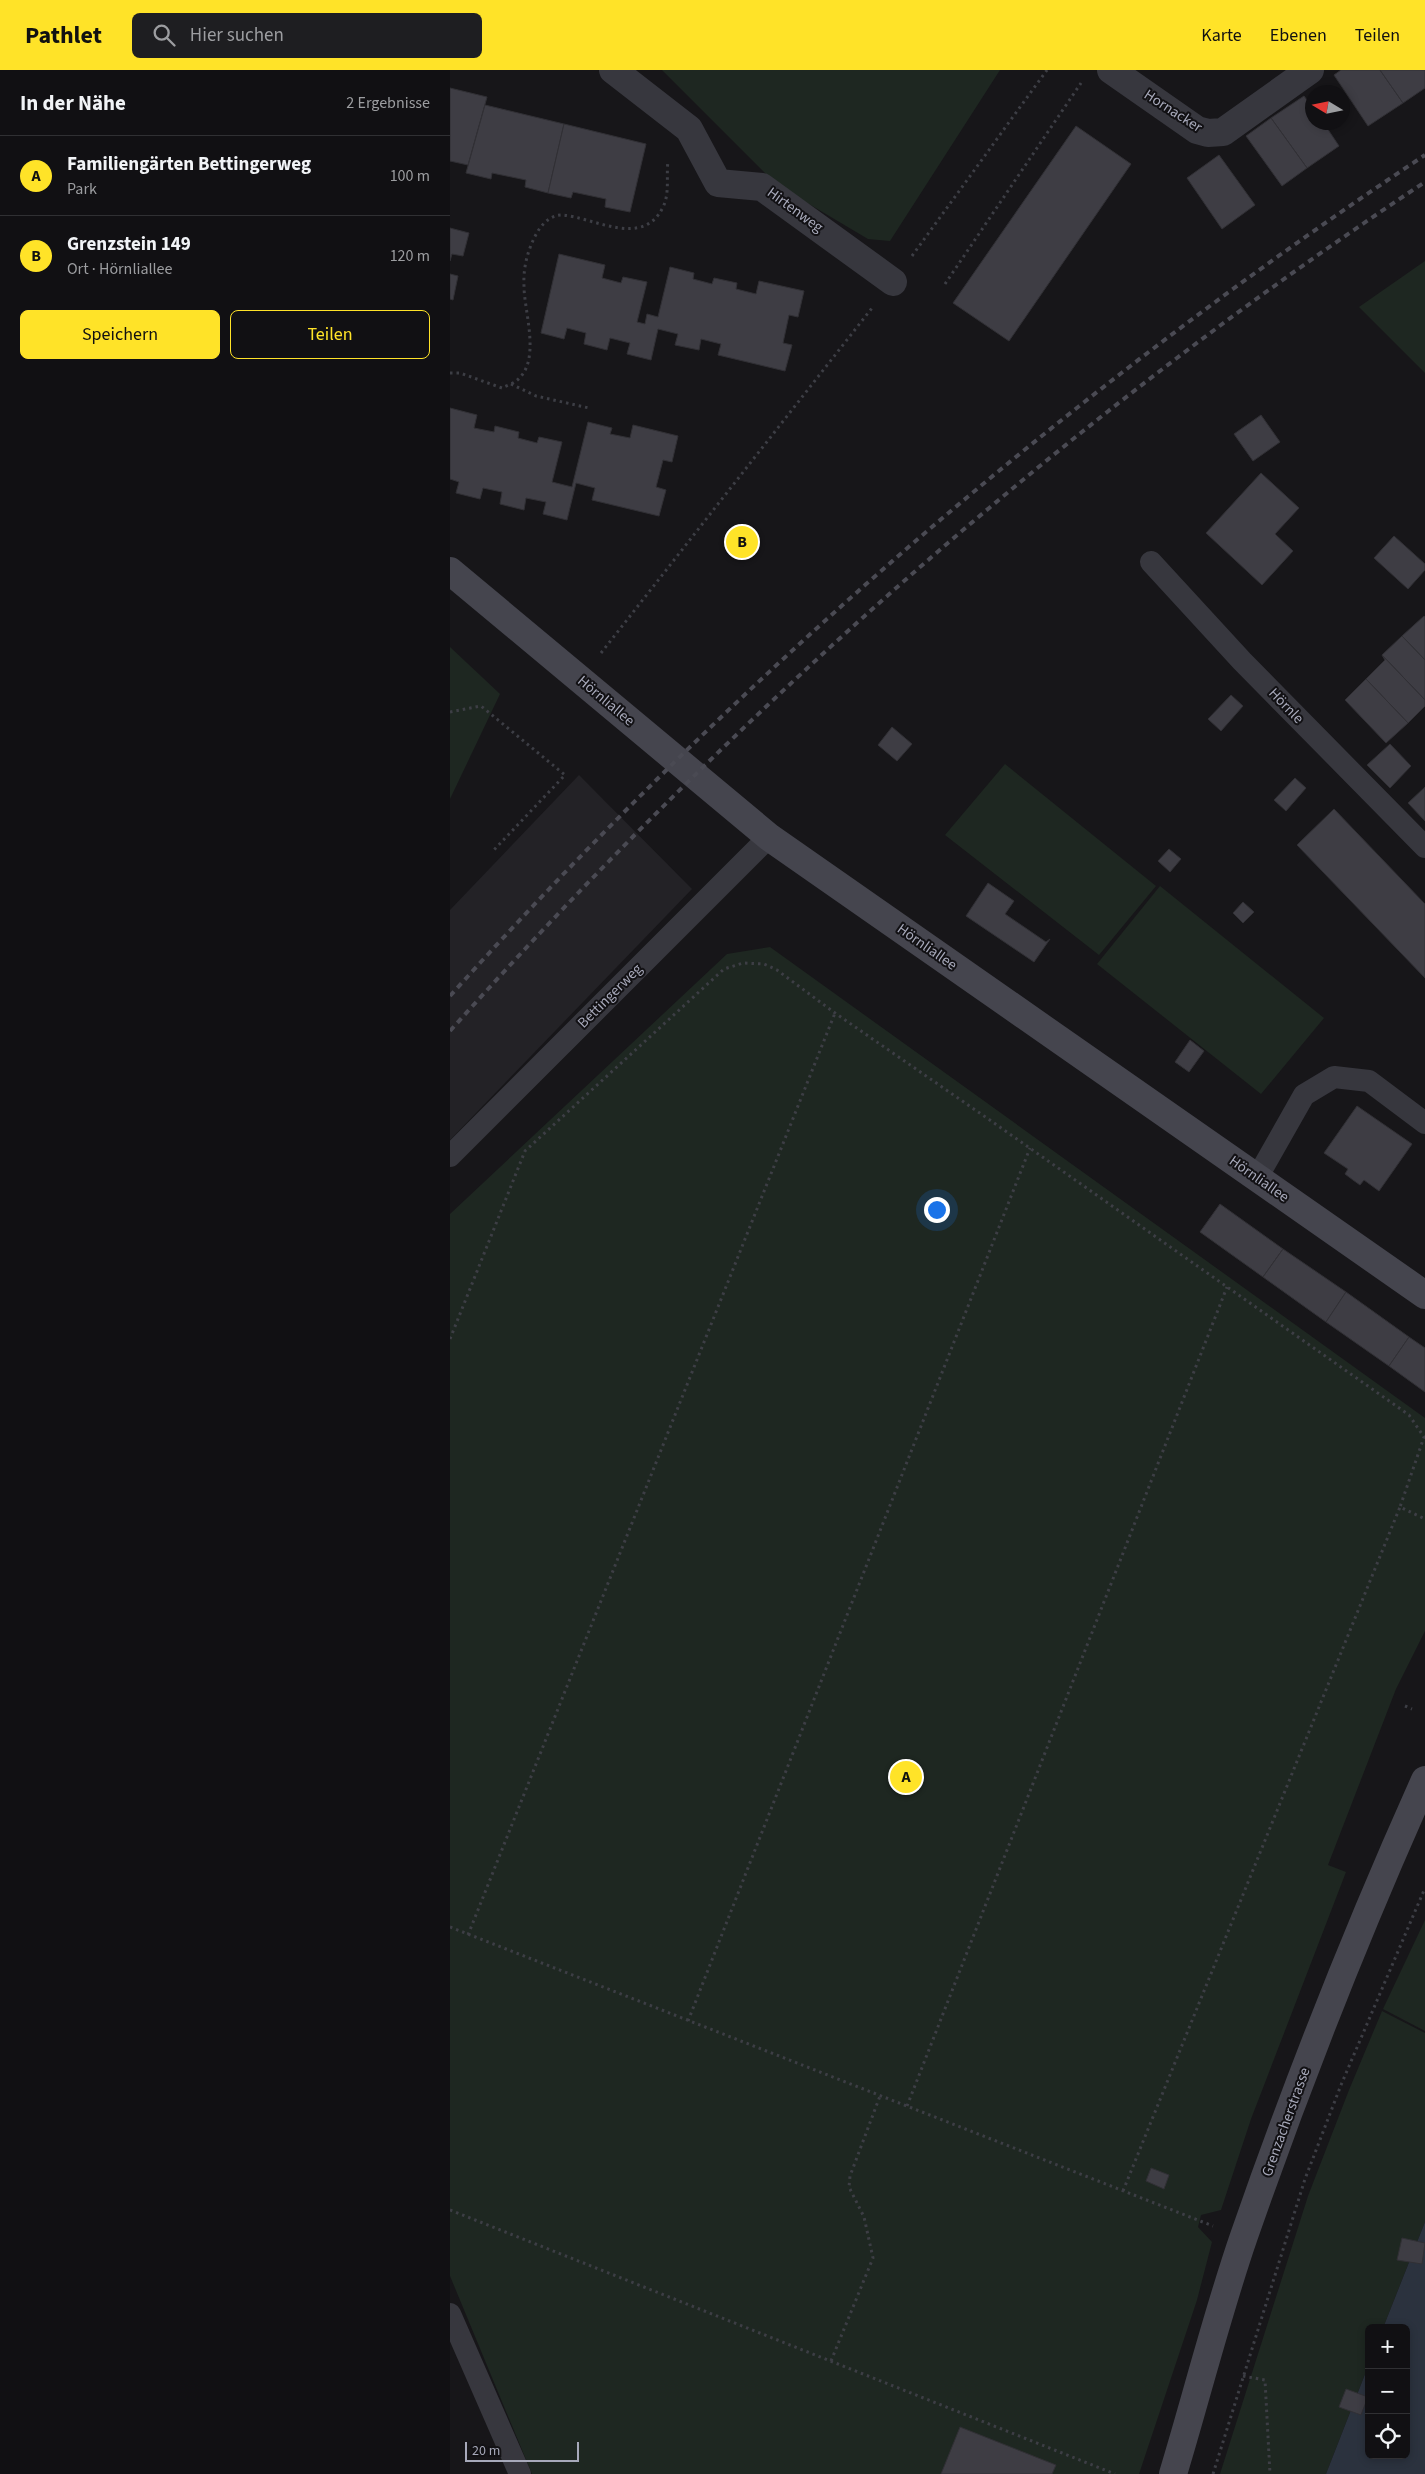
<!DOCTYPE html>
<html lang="de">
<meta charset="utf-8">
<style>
:root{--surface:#111013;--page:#1e1e21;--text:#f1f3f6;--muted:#9c9da0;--line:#303033;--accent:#ffe328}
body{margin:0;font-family:"Source Sans 3",sans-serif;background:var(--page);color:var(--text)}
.controls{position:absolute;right:15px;bottom:15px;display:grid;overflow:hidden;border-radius:8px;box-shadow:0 2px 8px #0003}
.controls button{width:45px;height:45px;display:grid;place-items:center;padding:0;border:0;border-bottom:1px solid var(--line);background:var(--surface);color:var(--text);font:25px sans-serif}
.compass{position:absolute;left:855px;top:15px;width:45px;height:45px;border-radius:50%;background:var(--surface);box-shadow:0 2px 8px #0003;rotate:280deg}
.scale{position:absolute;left:15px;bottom:12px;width:114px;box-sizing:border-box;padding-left:5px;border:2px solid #a7a9ba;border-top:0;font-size:14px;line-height:18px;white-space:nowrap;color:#a7a9ba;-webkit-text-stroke:4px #121114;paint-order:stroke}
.you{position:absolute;left:486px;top:1139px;width:18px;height:18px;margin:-12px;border:4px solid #fff;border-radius:50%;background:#1a73e8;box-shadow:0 0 0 8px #1a73e833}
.badge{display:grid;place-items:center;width:32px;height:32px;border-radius:50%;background:var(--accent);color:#111;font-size:16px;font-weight:700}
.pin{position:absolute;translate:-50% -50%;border:2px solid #fff;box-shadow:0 1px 5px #0006}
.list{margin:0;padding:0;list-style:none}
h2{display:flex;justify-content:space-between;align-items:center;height:65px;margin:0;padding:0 20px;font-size:21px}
h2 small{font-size:16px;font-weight:400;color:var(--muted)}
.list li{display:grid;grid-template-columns:32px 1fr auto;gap:15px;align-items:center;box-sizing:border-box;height:80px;padding:0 20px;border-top:1px solid var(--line)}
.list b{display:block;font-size:19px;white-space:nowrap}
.list p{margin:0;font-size:16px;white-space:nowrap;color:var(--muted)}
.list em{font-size:16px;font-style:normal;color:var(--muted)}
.actions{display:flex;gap:10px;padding:15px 20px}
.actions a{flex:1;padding:11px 0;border:1px solid var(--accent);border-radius:8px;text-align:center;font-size:18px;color:var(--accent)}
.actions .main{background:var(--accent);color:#111}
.icon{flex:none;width:28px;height:28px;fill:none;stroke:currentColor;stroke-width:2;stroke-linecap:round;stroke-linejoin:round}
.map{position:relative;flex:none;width:975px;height:2404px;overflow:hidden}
header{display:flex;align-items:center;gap:30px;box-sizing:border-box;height:70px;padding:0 25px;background:var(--accent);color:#111}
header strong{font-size:24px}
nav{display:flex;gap:28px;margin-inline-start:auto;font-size:18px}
.search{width:350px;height:45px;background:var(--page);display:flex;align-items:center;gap:12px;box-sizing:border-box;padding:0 18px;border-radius:8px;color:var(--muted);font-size:19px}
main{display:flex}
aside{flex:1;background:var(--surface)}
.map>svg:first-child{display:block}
.built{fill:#232226}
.green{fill:#1e2721}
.water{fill:#2b323e}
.building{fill:#3e3d44;stroke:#313035}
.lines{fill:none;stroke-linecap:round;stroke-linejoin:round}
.path{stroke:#3d3e45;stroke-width:3;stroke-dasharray:2.5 4;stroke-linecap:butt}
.lane{stroke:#37373e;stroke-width:22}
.street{stroke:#37373e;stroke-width:28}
.secondary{stroke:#45454e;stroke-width:28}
.rail{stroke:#4a4a53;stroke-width:4;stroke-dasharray:6 5;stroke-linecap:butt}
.labels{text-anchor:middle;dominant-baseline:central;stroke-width:4;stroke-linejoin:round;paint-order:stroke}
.street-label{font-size:15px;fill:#a7a9ba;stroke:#121114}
</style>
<header>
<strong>Pathlet</strong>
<div class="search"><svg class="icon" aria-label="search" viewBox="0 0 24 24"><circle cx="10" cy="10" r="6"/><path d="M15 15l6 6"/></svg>Hier suchen</div>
<nav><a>Karte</a><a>Ebenen</a><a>Teilen</a></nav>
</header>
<main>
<aside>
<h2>In der Nähe<small>2 Ergebnisse</small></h2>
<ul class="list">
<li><span class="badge">A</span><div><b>Familiengärten Bettingerweg</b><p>Park</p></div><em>100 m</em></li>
<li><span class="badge">B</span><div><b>Grenzstein 149</b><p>Ort · Hörnliallee</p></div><em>120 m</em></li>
</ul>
<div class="actions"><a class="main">Speichern</a><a>Teilen</a></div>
</aside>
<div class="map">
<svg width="975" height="2404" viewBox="0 0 975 2404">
<rect width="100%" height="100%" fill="#171619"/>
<path class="built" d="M129,705L242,819L0,1070V840Z"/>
<g class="green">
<path d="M212,0H550L440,171L418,169L327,115Z"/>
<path d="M975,191V303L909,237Z"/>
<path d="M0,577L50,624L0,729Z"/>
<path d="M555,694L706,816L649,885L495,765Z"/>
<path d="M710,816L874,948L811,1024L647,894Z"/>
<path d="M320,877L975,1348V1561L946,1619L878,1795L896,1802L801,2049L771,2140L751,2145L748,2157L762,2172L747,2230L689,2404H82L0,2206V1144L277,884Z"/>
<path d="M975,1850V1961L933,1939Z"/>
<path d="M932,1941L975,1963V2152L933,2258H919V2294L876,2404H770L858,2126L899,2020Z"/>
</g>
<path class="water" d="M975,2152V2404H876L919,2294V2385H956V2258H933Z"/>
<g class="building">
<path d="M891,0H930L953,33L918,56L884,5Z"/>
<path d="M930,0H975V18L953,33Z"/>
<path d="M0,18L37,27L18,95L0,91Z"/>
<path d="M854,26L862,37V52H873L889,76L857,98L821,48Z"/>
<path d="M35,35L114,54L98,123L75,117L76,110L42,103L41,109L16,103Z"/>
<path d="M821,48L857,98L832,116L796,66Z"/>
<path d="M114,54L196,74L180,142L155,137L156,129L123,122L121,128L98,123Z"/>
<path d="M626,56L681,94L559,271L503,233Z"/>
<path d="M769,85L805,135L772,159L737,108Z"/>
<path d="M0,158L19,163L13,186L2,184L0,191Z"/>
<path d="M109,184L155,195L152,208L171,213L173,207L197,212L187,252L195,254L197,244L208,247L220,197L244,203L243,209L262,214L264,208L287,213L286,219L306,224L309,211L354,221L348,247L339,245L333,273L342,275L335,301L268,285L271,274L251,269L249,280L225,275L228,264L208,259L201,290L177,284L180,273L160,268L157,280L134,274L136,263L117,258L114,269L91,263Z"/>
<path d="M0,204L8,206L3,230L0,229Z"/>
<path d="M0,338L27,345L24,358L44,362L45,356L69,362L68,368L87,373L89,367L112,372L102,412L122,417L138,352L162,358L160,364L180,368L183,355L228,366L222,392L213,390L206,417L216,420L209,446L142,430L145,418L126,413L117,450L93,444L96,432L76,428L74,440L50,434L52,422L33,418L30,429L6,423L9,412L0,409Z"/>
<path d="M811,345L830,372L803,391L784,364Z"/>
<path d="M811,403L849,438L825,464L843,481L812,515L756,463Z"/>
<path d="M944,466L975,494V500L958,519L924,488Z"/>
<path d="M974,546L975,547V590L952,566Z"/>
<path d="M952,566L975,590V630L932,585Z"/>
<path d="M932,585L975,630V636L958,653L916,609L935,590Z"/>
<path d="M916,609L958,653L936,673L895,630Z"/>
<path d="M781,625L793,636L771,661L758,649Z"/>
<path d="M442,657L462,674L447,691L428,675Z"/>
<path d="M940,674L961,696L940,718L917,695Z"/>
<path d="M845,708L856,718L836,741L824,730Z"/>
<path d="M975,717V751L958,733Z"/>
<path d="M884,739L975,834V908L847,775Z"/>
<path d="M719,779L731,789L720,802L708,791Z"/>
<path d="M538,813L564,831L555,844L596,872L600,869L584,892L516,846Z"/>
<path d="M793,832L804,842L793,853L783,843Z"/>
<path d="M740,970L754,981L739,1002L725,992Z"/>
<path d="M907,1036L962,1074L929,1121L914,1110L910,1115L903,1110L895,1104L898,1099L874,1083Z"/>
<path d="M770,1134L833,1179L813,1207L750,1162Z"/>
<path d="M833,1179L896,1222L876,1252L813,1207Z"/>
<path d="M896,1222L959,1267L939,1296L876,1252Z"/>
<path d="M959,1267L975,1278V1322L939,1296Z"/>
<path d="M701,2098L719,2105L714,2119L696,2111Z"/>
<path d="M952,2168L975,2173L972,2194L947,2190Z"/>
<path d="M896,2319L918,2327L911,2345L889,2337Z"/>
<path d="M510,2357L606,2395L602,2404H491Z"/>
</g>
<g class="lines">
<g class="path">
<path d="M462,186L597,0"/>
<path d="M495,214L631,13"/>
<path d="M0,303H10L52,318C56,316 62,314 66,311C92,292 74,242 74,216C73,197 78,178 88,161C93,153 101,145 112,145C143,147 193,179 213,137C220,123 216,106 218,91"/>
<path d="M61,314L86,326L139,338"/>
<path d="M151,583L422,238"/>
<path d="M0,642L31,636L115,705L42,782"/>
<path d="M0,1269L75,1081L274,899L293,893L314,894L327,900L385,943L547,1055L959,1345L974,1367L950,1437L975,1449"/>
<path d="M955,1636L962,1639"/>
<path d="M0,1857L763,2156"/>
<path d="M18,1865L385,943"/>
<path d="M238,1951L580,1078"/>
<path d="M457,2036L777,1217"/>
<path d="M673,2121L950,1437"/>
<path d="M0,2140L665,2404"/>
<path d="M381,2291L423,2188L414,2147L399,2117L400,2106L430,2026"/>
<path d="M793,2306L815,2310L820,2404"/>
<path d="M763,2404L855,2109L891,2015L975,1818"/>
</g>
<g class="lane">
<path d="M701,492L792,591L975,777"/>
<path d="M0,1086L319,767"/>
<path d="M807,1108L854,1025L884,1007L919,1011L975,1053"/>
<path d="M0,2244L70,2404"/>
</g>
<g class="street">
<path d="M163,0L239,59L268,113L312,117L443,212"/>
<path d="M661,0L747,60L758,63L773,62L860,0"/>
</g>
<g class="secondary">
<path d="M0,501L319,767L975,1225"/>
<path d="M723,2404C747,2325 767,2244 794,2166C848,2011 908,1859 975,1710"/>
</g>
<g class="rail">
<path d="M0,926C288,606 617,323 975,85"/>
<path d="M0,961C288,640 615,350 975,112"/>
</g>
</g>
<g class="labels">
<g class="street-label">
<text transform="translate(723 41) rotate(33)">Hornacker</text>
<text transform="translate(345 140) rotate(36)">Hirtenweg</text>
<text transform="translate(156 631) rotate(40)">Hörnliallee</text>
<text transform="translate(836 636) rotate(46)">Hörnle</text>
<text transform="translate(477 877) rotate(35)">Hörnliallee</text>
<text transform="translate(160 926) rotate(-45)">Bettingerweg</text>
<text transform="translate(809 1109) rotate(35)">Hörnliallee</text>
<text transform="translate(836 2052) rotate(-70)">Grenzacherstrasse</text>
</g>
</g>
</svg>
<div class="controls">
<button>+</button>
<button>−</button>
<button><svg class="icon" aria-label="locate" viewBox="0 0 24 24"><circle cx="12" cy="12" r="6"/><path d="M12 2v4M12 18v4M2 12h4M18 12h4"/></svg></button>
</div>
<svg class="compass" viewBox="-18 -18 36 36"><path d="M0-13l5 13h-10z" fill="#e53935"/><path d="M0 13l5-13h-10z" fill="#9c9da0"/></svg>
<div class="scale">20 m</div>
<div class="you"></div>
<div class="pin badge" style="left:456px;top:1707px">A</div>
<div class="pin badge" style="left:292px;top:472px">B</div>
</div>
</main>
